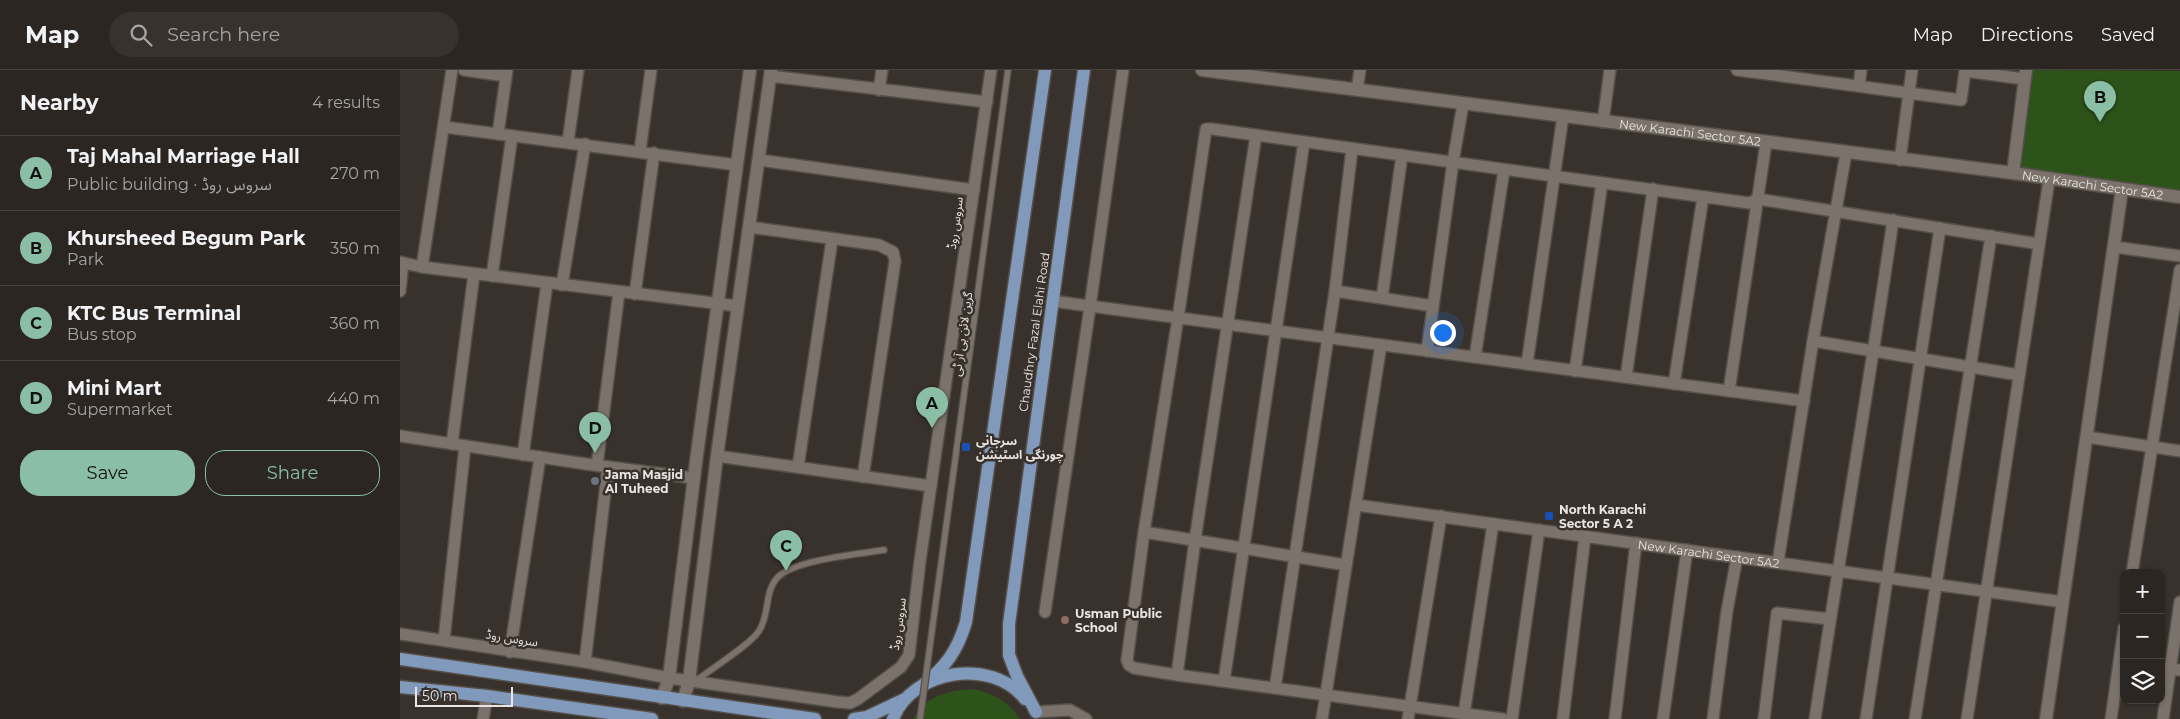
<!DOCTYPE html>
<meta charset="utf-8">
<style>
:root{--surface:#2b2621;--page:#37322e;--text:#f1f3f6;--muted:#a6a5a5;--line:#47433f;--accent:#8abfa5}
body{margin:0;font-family:Montserrat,"Noto Sans Arabic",sans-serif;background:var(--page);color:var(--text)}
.controls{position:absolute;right:15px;bottom:15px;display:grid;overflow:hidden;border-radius:10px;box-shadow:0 1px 4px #0004}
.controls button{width:45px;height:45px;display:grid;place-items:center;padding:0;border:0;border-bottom:1px solid var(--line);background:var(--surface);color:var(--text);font:25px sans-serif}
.scale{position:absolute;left:15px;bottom:12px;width:98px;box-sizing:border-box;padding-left:5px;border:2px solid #eae5e2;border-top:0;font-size:14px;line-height:18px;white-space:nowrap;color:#eae5e2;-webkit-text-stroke:4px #39322c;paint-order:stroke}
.you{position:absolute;left:1042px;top:262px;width:18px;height:18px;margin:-12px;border:4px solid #fff;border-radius:50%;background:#1a73e8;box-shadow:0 0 0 8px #1a73e833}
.badge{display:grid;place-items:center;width:32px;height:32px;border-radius:50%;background:var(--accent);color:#111;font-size:16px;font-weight:700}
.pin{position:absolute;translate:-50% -41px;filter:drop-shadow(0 1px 2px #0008)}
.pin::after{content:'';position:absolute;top:26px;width:18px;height:15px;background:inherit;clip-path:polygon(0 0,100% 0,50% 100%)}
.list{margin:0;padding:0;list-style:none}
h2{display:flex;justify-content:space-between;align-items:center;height:65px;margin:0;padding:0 20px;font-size:21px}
h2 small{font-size:16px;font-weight:400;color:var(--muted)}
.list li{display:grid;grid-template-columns:32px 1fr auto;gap:15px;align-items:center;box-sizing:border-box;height:75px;padding:0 20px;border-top:1px solid var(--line)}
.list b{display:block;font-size:19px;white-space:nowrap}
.list p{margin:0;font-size:16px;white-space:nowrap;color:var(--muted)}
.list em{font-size:16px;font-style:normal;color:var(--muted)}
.actions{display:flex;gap:10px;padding:15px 20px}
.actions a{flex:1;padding:11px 0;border:1px solid var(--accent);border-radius:20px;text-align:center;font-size:18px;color:var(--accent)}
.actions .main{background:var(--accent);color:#111}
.icon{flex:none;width:28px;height:28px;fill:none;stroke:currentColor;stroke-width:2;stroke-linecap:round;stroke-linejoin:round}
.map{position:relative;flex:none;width:1780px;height:649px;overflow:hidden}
header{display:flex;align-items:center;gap:30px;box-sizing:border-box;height:70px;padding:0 25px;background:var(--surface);border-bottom:1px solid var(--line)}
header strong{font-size:24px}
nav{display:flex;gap:28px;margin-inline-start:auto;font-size:18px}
.search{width:350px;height:45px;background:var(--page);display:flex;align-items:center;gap:12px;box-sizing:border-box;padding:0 18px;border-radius:28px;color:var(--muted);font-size:19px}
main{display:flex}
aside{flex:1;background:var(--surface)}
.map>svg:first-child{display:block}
.green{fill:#2e531a}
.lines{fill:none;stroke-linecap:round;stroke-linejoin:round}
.service-casing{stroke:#554f4a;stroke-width:8}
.minor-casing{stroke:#554f4a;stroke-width:14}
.tertiary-casing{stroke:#554f4a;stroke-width:15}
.primary-casing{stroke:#554f4a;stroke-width:15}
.service{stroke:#7a726b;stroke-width:5.5}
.minor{stroke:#7a726b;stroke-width:11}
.tertiary{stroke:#7a726b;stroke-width:12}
.primary{stroke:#8199bb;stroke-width:12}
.service-bridge-casing{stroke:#554f4a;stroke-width:8;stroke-linecap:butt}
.service-bridge{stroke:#7a726b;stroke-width:5.5}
.transit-dot{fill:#1a4fb4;stroke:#39322c;stroke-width:2}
.worship-dot{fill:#6b7280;stroke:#39322c;stroke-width:2}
.education-dot{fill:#8d6e63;stroke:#39322c;stroke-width:2}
.labels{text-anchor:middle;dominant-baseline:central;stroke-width:5;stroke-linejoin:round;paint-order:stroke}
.street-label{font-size:12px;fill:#eae5e2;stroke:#39322c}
.poi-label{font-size:12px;font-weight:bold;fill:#eae5e2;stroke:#39322c;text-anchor:start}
</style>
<header>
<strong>Map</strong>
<div class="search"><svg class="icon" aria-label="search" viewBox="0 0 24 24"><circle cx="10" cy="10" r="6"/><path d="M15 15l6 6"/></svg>Search here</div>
<nav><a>Map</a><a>Directions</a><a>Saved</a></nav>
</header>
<main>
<aside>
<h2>Nearby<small>4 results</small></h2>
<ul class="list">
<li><span class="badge">A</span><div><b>Taj Mahal Marriage Hall</b><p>Public building · سروس روڈ</p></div><em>270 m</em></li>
<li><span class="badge">B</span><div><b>Khursheed Begum Park</b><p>Park</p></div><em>350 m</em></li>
<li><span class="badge">C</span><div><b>KTC Bus Terminal</b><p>Bus stop</p></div><em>360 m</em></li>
<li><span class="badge">D</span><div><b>Mini Mart</b><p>Supermarket</p></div><em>440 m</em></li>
</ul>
<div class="actions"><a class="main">Save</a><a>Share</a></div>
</aside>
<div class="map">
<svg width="1780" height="649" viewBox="0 0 1780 649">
<rect width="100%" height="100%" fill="#39322c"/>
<g class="green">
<path d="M1627,0L1780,1V125L1613,103Z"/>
<path d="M573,619C594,624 608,631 620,649H513C525,626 550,620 573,619Z"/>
</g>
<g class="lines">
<defs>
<path id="service" d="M297,610C311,599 351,574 359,561C370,545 364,521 378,507C395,490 458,484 484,480"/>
<g id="minor">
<path d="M64,0L106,6"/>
<path d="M1337,0L1561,30L1565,1L1624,9"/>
<path d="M370,6L587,32"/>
<path d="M1459,16L1461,0"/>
<path d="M479,20L482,0"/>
<path d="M957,20L960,0"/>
<path d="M1203,52L1210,0"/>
<path d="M44,57L337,95"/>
<path d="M98,64L107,0"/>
<path d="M168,72L178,0"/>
<path d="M240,81L251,0"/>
<path d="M359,90L574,120"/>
<path d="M1500,90L1512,0"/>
<path d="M349,157L479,175L493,182L495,191L463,407"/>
<path d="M1715,177L1780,186"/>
<path d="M0,192L22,197L338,236"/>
<path d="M22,197L52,0"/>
<path d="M92,206L112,66"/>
<path d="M162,215L185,74"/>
<path d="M0,221L3,193"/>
<path d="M935,221L1033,236"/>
<path d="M235,224L254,83"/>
<path d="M982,228L1002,85"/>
<path d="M652,231L1404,331"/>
<path d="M1413,271L1619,305"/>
<path d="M1027,281L1053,92L1063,34"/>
<path d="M1075,287L1104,100"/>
<path d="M1127,294L1163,46"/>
<path d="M1175,301L1202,113"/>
<path d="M1226,307L1253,119"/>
<path d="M1274,314L1303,127"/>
<path d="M1329,321L1366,73"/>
<path d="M0,366L186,394L294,408"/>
<path d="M1687,367L1780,381"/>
<path d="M52,374L74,204"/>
<path d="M123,385L147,213"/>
<path d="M317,386L531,416"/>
<path d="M197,395L219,222"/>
<path d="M398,397L432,170"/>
<path id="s1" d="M956,435L1663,532"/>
<path d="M744,462L946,495"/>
<path d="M1378,492L1413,271L1446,83"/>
<path d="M1732,503L1780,200"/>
<path d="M645,542L690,237L723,0"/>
<path d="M0,564L185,592L269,608L438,632L450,633L458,629L501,597L509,585L520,491L591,0"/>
<path d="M44,570L65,376"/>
<path d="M110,582L140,387"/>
<path d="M185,592L208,397"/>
<path d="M1761,598L1780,600"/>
<path d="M777,605L795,470L856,65"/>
<path d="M824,611L904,72"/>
<path d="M875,618L935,221L952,79"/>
<path d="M636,642L670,640L686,649"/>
<path d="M1064,644L1093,454"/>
<path d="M83,649L87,626"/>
<path d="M922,649L981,275"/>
<path d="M1008,649L1041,446"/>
<path d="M1103,649L777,605L734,598L729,595L727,590L744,462L778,248L806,59H812L1349,133L1358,129L1639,174"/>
<path d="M1112,649L1139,460"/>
<path d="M1163,649L1185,466"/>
<path d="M1215,649L1236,473"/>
<path d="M1263,649L1287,480"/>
<path d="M1313,649L1327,541L1337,487"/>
<path d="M1364,649L1377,543L1430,549"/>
<path d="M1415,649C1440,483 1469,317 1493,150"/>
<path d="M1466,649L1540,158"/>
<path d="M1515,649L1591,166"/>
<path d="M1567,649L1649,110"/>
<path d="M1711,649L1724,558"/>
<path d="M1763,649L1780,532"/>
</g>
<g id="tertiary">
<path id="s2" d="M802,0L1613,103L1780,127"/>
<path d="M1613,103L1626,0"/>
<path d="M262,628L269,608L297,384L350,0"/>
<path d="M283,631L289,611L317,386L371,0"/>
<path d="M1646,649L1722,119"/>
</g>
<g id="primary">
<path d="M0,589L415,649"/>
<path d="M522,616C546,596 557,582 566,552L645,0"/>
<path d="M0,617L87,626L252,649"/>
<path d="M636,642L617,606L609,585V554L684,0"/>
<path d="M454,649L467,647L505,629"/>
<path d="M493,649C512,599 592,587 625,629"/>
</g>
</defs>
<use href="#service" class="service-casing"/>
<use href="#minor" class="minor-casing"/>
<use href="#tertiary" class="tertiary-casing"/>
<use href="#primary" class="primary-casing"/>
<use href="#service" class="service"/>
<use href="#minor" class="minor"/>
<use href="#tertiary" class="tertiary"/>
<use href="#primary" class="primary"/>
<defs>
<path id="service-bridge" d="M520,649L608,0"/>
</defs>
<use href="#service-bridge" class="service-bridge-casing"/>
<use href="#service-bridge" class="service-bridge"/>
</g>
<g class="transit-dot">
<rect x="561" y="372" width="10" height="10" rx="2.5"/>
<rect x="1144" y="441" width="10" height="10" rx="2.5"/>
</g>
<circle class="worship-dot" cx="195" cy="411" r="5"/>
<circle class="education-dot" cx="665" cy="550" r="5"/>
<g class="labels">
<g class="street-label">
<text stroke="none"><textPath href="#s2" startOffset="492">New Karachi Sector 5A2</textPath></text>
<text stroke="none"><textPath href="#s2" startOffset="898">New Karachi Sector 5A2</textPath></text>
<text transform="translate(555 153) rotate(-82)">سروس روڈ</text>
<text transform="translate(634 262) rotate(-82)">Chaudhry Fazal Elahi Road</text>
<text transform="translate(562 264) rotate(-82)">گرین لائن بی آر ٹی</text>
<text stroke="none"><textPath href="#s1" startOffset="356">New Karachi Sector 5A2</textPath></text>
<text transform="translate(498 554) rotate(-82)">سروس روڈ</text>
<text transform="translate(112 568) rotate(9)">سروس روڈ</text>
</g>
<g class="poi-label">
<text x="576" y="370">سرجانی<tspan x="576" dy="14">چورنگی اسٹیشن</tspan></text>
<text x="205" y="404">Jama Masjid<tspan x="205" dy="14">Al Tuheed</tspan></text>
<text x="1159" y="439">North Karachi<tspan x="1159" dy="14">Sector 5 A 2</tspan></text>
<text x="675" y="543">Usman Public<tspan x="675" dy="14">School</tspan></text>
</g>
</g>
</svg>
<div class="controls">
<button>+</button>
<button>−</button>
<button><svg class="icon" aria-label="layers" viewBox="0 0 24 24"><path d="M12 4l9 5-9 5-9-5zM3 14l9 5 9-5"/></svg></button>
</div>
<div class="scale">50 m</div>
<div class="you"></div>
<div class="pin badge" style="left:532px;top:358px">A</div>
<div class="pin badge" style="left:1700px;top:52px">B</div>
<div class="pin badge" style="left:386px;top:501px">C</div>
<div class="pin badge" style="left:195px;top:383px">D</div>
</div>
</main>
